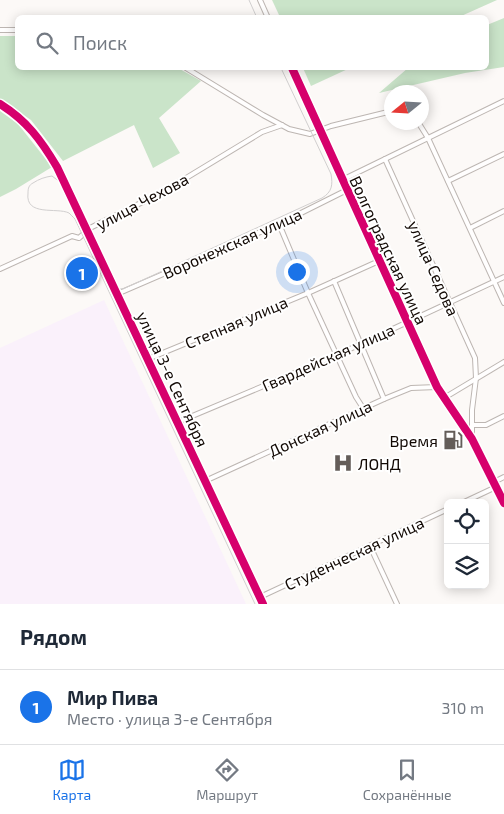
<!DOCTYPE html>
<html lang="ru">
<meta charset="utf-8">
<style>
:root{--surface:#fff;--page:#f2f2f3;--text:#1f2937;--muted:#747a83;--line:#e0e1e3;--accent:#1a73e8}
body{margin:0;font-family:"Exo 2",sans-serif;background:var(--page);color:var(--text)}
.controls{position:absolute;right:15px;bottom:15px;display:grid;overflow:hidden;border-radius:8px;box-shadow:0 2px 12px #0003}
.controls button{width:45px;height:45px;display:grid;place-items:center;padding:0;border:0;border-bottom:1px solid var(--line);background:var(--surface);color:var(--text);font:25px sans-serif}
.compass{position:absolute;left:384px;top:85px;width:45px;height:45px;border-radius:50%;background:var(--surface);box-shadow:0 2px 12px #0003;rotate:252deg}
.you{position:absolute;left:296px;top:271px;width:18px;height:18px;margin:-12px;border:4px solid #fff;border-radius:50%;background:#1a73e8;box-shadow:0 0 0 8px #1a73e833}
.badge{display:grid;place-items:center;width:32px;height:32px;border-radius:50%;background:var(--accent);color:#fff;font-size:16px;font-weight:700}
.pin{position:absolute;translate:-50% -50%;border:2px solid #fff;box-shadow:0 1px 5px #0006}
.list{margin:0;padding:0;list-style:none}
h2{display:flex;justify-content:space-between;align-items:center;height:65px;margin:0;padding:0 20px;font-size:21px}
h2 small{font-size:16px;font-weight:400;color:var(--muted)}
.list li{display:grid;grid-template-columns:32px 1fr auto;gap:15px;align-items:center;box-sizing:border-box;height:75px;padding:0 20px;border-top:1px solid var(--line)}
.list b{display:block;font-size:19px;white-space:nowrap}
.list p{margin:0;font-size:16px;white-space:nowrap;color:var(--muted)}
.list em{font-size:16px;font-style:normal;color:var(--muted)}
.icon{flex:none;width:28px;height:28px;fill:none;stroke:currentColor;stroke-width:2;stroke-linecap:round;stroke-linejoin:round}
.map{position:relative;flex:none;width:504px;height:604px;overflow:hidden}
.search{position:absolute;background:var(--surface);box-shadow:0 2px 12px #0003;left:15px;right:15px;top:15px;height:55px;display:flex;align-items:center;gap:12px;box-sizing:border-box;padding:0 18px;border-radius:8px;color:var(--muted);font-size:19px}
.sheet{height:140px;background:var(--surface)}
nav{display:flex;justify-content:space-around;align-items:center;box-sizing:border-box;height:70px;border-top:1px solid var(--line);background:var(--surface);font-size:14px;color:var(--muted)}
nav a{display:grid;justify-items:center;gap:2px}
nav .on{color:var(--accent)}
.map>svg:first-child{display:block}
.industrial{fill:#faf1fb}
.forest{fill:#cae4c9}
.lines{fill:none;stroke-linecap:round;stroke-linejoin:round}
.street-casing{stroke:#bdb6b2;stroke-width:6}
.secondary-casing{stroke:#bdb6b2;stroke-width:8}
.street{stroke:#fffefe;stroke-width:4}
.secondary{stroke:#fffefe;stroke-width:5.5}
.tram{stroke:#d1cfcf;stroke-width:1}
.cycleway-casing{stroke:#fff;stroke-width:11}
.cycleway{stroke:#d6006c;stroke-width:8}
.labels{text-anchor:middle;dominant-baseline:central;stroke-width:4;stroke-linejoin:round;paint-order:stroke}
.street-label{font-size:16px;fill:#120904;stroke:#fff}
.poi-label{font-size:16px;fill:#120904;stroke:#fff;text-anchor:end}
</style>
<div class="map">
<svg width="504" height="604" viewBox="0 0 504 604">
<rect width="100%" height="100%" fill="#fcf9f7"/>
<path class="industrial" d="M104,300L246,604H0V348Z"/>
<g class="forest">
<path d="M272,0H497L459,17H280Z"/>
<path d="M504,18V67L465,73L379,93L408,68H486L487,25Z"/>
<path d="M0,36H17L18,68H178L201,81L159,118L180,153L153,168L134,125L63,161L31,120L0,99Z"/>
<path d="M303,68H350L311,86Z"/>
<path d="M0,111L18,124L52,167L16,189L0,197Z"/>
</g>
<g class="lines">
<defs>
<g id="street">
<path d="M260,0L268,18"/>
<path d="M0,30H18"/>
<path d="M186,68L263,115L289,129L310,134L331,126L392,111"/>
<path d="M292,68L437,387L472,439L504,503"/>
<path d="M0,104C47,134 63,179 85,229C95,251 106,272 117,294L279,224L347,190"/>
<path d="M418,122L428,138L504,303"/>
<path d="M385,159L475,358L476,378L472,410V437"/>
<path d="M342,180L504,101"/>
<path d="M448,181L504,154"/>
<path d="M279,224L308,293L356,397L363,408"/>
<path d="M470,228L504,211"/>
<path d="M0,269L72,236L79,238L90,228L163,192L262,132L282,125"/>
<path d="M334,281L384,399"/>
<path d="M148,359L308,293L379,261"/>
<path d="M444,398L504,362"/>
<path d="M178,422L337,355L504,277"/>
<path d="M472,425H486L504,416"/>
<path d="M205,481L384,399L411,388L437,387"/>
<path d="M494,482L504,477"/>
<path d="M462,503L496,487"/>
<path d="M370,546L397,604"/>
<path d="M260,597L448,509"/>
</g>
<path id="secondary" d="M117,294L263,604"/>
</defs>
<use href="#street" class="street-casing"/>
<use href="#secondary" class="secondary-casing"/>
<use href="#street" class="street"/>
<use href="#secondary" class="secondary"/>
<g class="tram">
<path d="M249,0L257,18"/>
<path d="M107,284L113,288L123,289L322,198C332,192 333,185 331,174L281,68"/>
<path d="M255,604L75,219C73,217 70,214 69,213C57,207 25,217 28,193C28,188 29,185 33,183C39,179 45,177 52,176L60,182L258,604"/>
</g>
<defs>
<g id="cycleway">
<path d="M292,68L437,387L472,439L504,503"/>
<path d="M0,104C27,121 41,140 57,167L263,604"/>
</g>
</defs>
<use href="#cycleway" class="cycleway-casing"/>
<use href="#cycleway" class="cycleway"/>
</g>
<defs>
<symbol id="fuel-bare" viewBox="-9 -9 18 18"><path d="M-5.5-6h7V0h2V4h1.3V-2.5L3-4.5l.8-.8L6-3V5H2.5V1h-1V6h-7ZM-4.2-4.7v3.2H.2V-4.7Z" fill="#645d59" stroke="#fff" stroke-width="2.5" paint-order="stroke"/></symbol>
<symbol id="hospital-bare" viewBox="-9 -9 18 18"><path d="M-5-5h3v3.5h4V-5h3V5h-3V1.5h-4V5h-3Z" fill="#645d59" stroke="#fff" stroke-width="2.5" paint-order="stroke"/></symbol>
</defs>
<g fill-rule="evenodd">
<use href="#fuel-bare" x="439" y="426" width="28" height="28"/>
<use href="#hospital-bare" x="329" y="449" width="28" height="28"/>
</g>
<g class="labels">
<g class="street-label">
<text transform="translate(142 201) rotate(-28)">улица Чехова</text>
<text transform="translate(232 243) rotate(-24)">Воронежская улица</text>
<text transform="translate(389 250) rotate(65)">Волгоградская улица</text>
<text transform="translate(434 268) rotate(66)">улица Седова</text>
<text transform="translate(236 322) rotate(-23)">Степная улица</text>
<text transform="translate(328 357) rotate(-24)">Гвардейская улица</text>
<text transform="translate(173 379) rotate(65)">улица 3-е Сентября</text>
<text transform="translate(320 428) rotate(-25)">Донская улица</text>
<text transform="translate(354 553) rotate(-25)">Студенческая улица</text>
</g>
<g class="poi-label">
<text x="438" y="440">Время</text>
<text x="358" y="463" text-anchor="start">ЛОНД</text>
</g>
</g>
</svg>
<div class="controls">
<button><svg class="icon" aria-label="locate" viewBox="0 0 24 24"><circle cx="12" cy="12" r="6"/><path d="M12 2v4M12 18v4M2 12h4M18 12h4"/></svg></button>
<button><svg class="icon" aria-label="layers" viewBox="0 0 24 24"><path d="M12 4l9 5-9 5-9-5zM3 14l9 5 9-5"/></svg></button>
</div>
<svg class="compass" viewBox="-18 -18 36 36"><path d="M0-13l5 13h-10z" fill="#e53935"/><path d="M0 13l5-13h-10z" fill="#747a83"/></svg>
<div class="you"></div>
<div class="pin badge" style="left:82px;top:273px">1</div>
<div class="search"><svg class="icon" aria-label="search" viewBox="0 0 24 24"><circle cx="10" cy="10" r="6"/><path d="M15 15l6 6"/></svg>Поиск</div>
</div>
<section class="sheet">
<h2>Рядом<small></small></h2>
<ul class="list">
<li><span class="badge">1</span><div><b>Мир Пива</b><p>Место · улица 3-е Сентября</p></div><em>310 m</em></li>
</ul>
</section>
<nav>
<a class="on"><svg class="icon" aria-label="map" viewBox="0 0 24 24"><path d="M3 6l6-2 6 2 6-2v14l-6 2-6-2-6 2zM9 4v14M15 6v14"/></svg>Карта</a>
<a><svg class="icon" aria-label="directions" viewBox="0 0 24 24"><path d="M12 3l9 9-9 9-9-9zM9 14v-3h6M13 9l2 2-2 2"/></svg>Маршрут</a>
<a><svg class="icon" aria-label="saved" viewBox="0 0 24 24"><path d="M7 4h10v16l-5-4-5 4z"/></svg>Сохранённые</a>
</nav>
